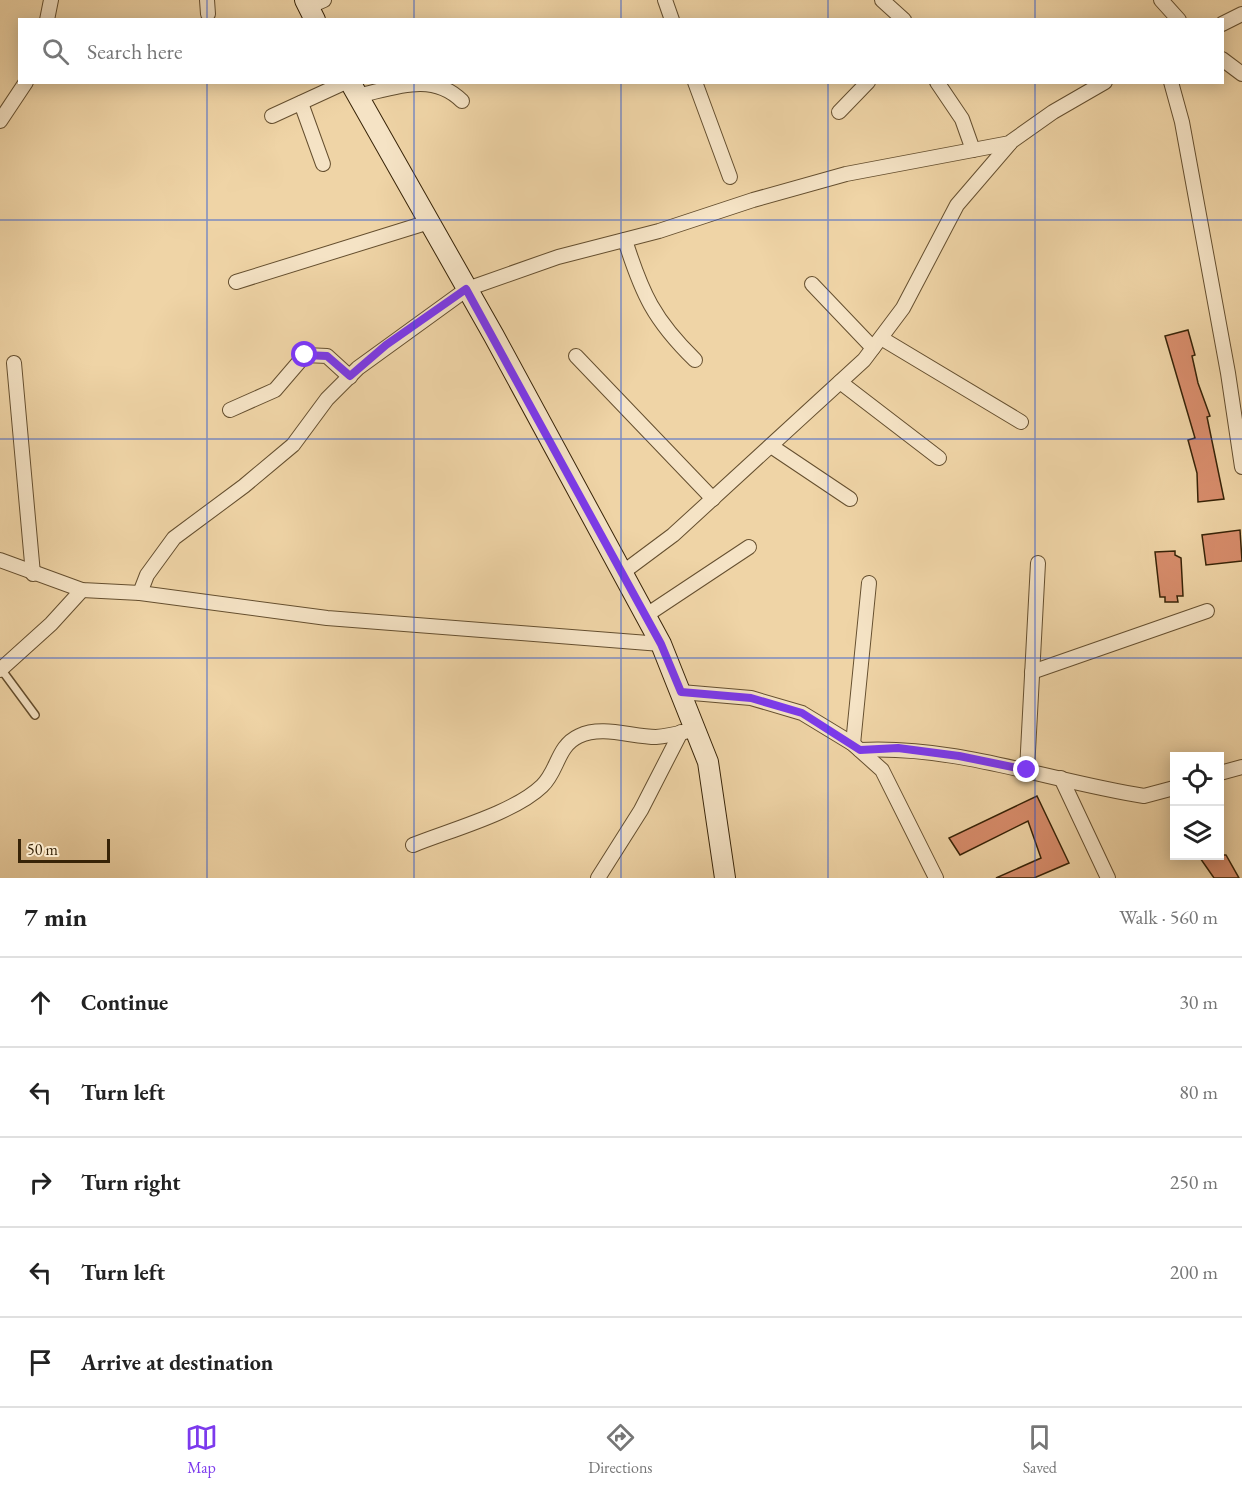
<!DOCTYPE html>
<meta charset="utf-8">
<style>
:root{--surface:#fff;--page:#f2f2f2;--text:#222;--muted:#767676;--line:#e0e0e0;--accent:#7c3aed}
body{margin:0;font-family:"EB Garamond",serif;background:var(--page);color:var(--text)}
.controls{position:absolute;right:18px;bottom:18px;display:grid;overflow:hidden;border-radius:0px;box-shadow:0 3px 15px #0003}
.controls button{width:54px;height:54px;display:grid;place-items:center;padding:0;border:0;border-bottom:2px solid var(--line);background:var(--surface);color:var(--text);font:30px sans-serif}
.scale{position:absolute;left:18px;bottom:15px;width:92px;box-sizing:border-box;padding-left:6px;border:3px solid #372307;border-top:0;font-size:16px;line-height:21px;white-space:nowrap;color:#372307;-webkit-text-stroke:4px #f5e3c5;paint-order:stroke}
.stop{position:absolute;width:18px;height:18px;margin:-14px;border:4px solid #7c3aed;border-radius:50%;background:#fff}
.stop.end{background:#7c3aed;border-color:#fff;box-shadow:0 2px 6px #0008}
.list{margin:0;padding:0;list-style:none}
h2{display:flex;justify-content:space-between;align-items:center;height:78px;margin:0;padding:0 24px;font-size:26px}
h2 small{font-size:20px;font-weight:400;color:var(--muted)}
.list li{display:grid;grid-template-columns:39px 1fr auto;gap:18px;align-items:center;box-sizing:border-box;height:90px;padding:0 24px;border-top:2px solid var(--line)}
.list b{display:block;font-size:22px;white-space:nowrap}
.list em{font-size:20px;font-style:normal;color:var(--muted)}
.icon{flex:none;width:33px;height:33px;fill:none;stroke:currentColor;stroke-width:2;stroke-linecap:round;stroke-linejoin:round}
.map{position:relative;flex:none;width:1242px;height:878px;overflow:hidden}
.search{position:absolute;background:var(--surface);box-shadow:0 3px 15px #0003;left:18px;right:18px;top:18px;height:66px;display:flex;align-items:center;gap:15px;box-sizing:border-box;padding:0 21px;border-radius:0px;color:var(--muted);font-size:22px}
.sheet{height:528px;background:var(--surface)}
nav{display:flex;justify-content:space-around;align-items:center;box-sizing:border-box;height:84px;border-top:2px solid var(--line);background:var(--surface);font-size:16px;color:var(--muted)}
nav a{display:grid;justify-items:center;gap:3px}
nav .on{color:var(--accent)}
.map>svg:first-child{display:block}
.building{fill:#d88d6c;stroke:#372307;stroke-width:1.5}
.lines{fill:none;stroke-linecap:round;stroke-linejoin:round}
.lane-casing{stroke:#654f2f;stroke-width:10}
.street-casing{stroke:#654f2f;stroke-width:16}
.secondary-casing{stroke:#372307;stroke-width:22}
.lane{stroke:#f5e3c5;stroke-width:7}
.street{stroke:#f5e3c5;stroke-width:14}
.secondary{stroke:#f5e3c5;stroke-width:20}
.route{stroke:#7c3aed;stroke-width:8}
.grid{fill:none;stroke:#1d4ed8;stroke-width:1.5;stroke-opacity:0.55}
</style>
<div class="map">
<svg width="1242" height="878" viewBox="0 0 1242 878">
<rect width="100%" height="100%" fill="#efd4a6"/>
<filter id="stains"><feTurbulence type="fractalNoise" baseFrequency=".00333" numOctaves="4"/><feColorMatrix values="0 0 0 0 .2 0 0 0 0 .09 0 0 0 0 .02 0 0 0 .5 -.17"/></filter>
<radialGradient id="worn" r=".72"><stop offset=".6" stop-color="#630" stop-opacity="0"/><stop offset="1" stop-color="#630" stop-opacity=".3"/></radialGradient>
<g class="building">
<path d="M1188,330L1195,355L1192,356L1198,383L1210,416L1207,417L1224,499L1198,502L1197,473L1188,440L1195,438L1165,336Z"/>
<path d="M1240,530L1242,561L1206,565L1202,535Z"/>
<path d="M1175,551V555L1181,558L1183,596H1177L1178,602H1165V597H1160L1155,552Z"/>
<path d="M1037,796L1069,863L1034,878H996L1041,858L1028,821L960,855L949,838Z"/>
<path d="M1198,855H1226L1239,878H1214Z"/>
</g>
<g class="lines">
<defs>
<path id="lane" d="M1,669L35,715"/>
<g id="street">
<path d="M207,0L208,14"/>
<path d="M665,0L672,20"/>
<path d="M882,0L904,20"/>
<path d="M1161,0L1179,20"/>
<path d="M308,7L324,0"/>
<path d="M47,20L51,0"/>
<path d="M1222,24L1242,14"/>
<path d="M1222,59L1242,74"/>
<path d="M695,82L730,177"/>
<path d="M937,82L962,119L973,150"/>
<path d="M1171,82L1182,122L1228,373L1242,467"/>
<path d="M357,96C394,88 432,71 462,101"/>
<path d="M301,103L323,164"/>
<path d="M839,112L868,82"/>
<path d="M272,116L346,82"/>
<path d="M0,121L26,82"/>
<path d="M625,240C642,294 654,320 695,360"/>
<path d="M236,282L429,222"/>
<path d="M812,284L873,348"/>
<path d="M881,338L1021,422"/>
<path d="M576,356L713,499"/>
<path d="M14,363L33,574"/>
<path d="M840,382L939,458"/>
<path d="M230,410L275,390L305,355L327,356L350,377"/>
<path d="M771,446L850,499"/>
<path d="M0,560L82,590L140,593L327,618L661,644"/>
<path d="M622,573L673,535L864,360L903,308L957,205L1012,141L1053,112L1105,82"/>
<path d="M140,593L147,575L174,538L244,486L293,445L327,399L358,368L467,289L558,257L659,231L753,200L846,174L1010,143"/>
<path d="M645,616L749,547"/>
<path d="M0,670L51,624L82,590"/>
<path d="M1032,672L1207,611"/>
<path d="M681,692L751,698L802,713L853,744L882,770L936,878"/>
<path d="M853,744L869,583"/>
<path d="M860,750C957,745 1049,781 1144,796L1174,788"/>
<path d="M1027,770L1038,563"/>
<path d="M1220,773L1242,767"/>
<path d="M1061,778L1108,878"/>
<path d="M413,845C450,830 514,813 542,786C558,771 557,746 579,736C602,725 632,737 656,737C670,736 684,732 697,729"/>
<path d="M598,878L641,810L681,732"/>
</g>
<g id="secondary">
<path d="M305,0L315,20"/>
<path d="M350,82L494,336L661,644L708,762L725,878"/>
</g>
</defs>
<use href="#lane" class="lane-casing"/>
<use href="#street" class="street-casing"/>
<use href="#secondary" class="secondary-casing"/>
<use href="#lane" class="lane"/>
<use href="#street" class="street"/>
<use href="#secondary" class="secondary"/>
</g>
<g class="lines">
<path class="route" d="M305,355L327,356L350,376L386,345L466,289L661,644L681,692L751,698L802,713L860,750L898,748L959,756L1027,770"/>
</g>
<path class="grid" d="M207,0V20M414,0V20M621,0V20M828,0V20M1035,0V20M207,82V878M414,82V878M621,82V878M828,82V878M1035,82V878M0,220H1242M0,439H1242M0,658H1242"/>
<rect width="100%" height="100%" filter="url(#stains)"/>
<rect width="100%" height="100%" fill="url(#worn)"/>
</svg>
<div class="controls">
<button><svg class="icon" aria-label="locate" viewBox="0 0 24 24"><circle cx="12" cy="12" r="6"/><path d="M12 2v4M12 18v4M2 12h4M18 12h4"/></svg></button>
<button><svg class="icon" aria-label="layers" viewBox="0 0 24 24"><path d="M12 4l9 5-9 5-9-5zM3 14l9 5 9-5"/></svg></button>
</div>
<div class="scale">50 m</div>
<div class="stop" style="left:305px;top:355px"></div>
<div class="stop end" style="left:1027px;top:770px"></div>
<div class="search"><svg class="icon" aria-label="search" viewBox="0 0 24 24"><circle cx="10" cy="10" r="6"/><path d="M15 15l6 6"/></svg>Search here</div>
</div>
<section class="sheet">
<h2>7 min<small>Walk · 560 m</small></h2>
<ul class="list">
<li><svg class="icon" aria-label="ahead" viewBox="0 0 24 24"><path d="M12 20V5M6 11l6-6 6 6"/></svg><div><b>Continue</b></div><em>30 m</em></li>
<li><svg class="icon" aria-label="left" viewBox="0 0 24 24"><path d="M17 20v-9H6M10 6l-5 5 5 5"/></svg><div><b>Turn left</b></div><em>80 m</em></li>
<li><svg class="icon" aria-label="right" viewBox="0 0 24 24"><path d="M7 20v-9h11M14 6l5 5-5 5"/></svg><div><b>Turn right</b></div><em>250 m</em></li>
<li><svg class="icon" aria-label="left" viewBox="0 0 24 24"><path d="M17 20v-9H6M10 6l-5 5 5 5"/></svg><div><b>Turn left</b></div><em>200 m</em></li>
<li><svg class="icon" aria-label="arrive" viewBox="0 0 24 24"><path d="M6 21V4h12l-3 4 3 4H6"/></svg><div><b>Arrive at destination</b></div></li>
</ul>
</section>
<nav>
<a class="on"><svg class="icon" aria-label="map" viewBox="0 0 24 24"><path d="M3 6l6-2 6 2 6-2v14l-6 2-6-2-6 2zM9 4v14M15 6v14"/></svg>Map</a>
<a><svg class="icon" aria-label="directions" viewBox="0 0 24 24"><path d="M12 3l9 9-9 9-9-9zM9 14v-3h6M13 9l2 2-2 2"/></svg>Directions</a>
<a><svg class="icon" aria-label="saved" viewBox="0 0 24 24"><path d="M7 4h10v16l-5-4-5 4z"/></svg>Saved</a>
</nav>
